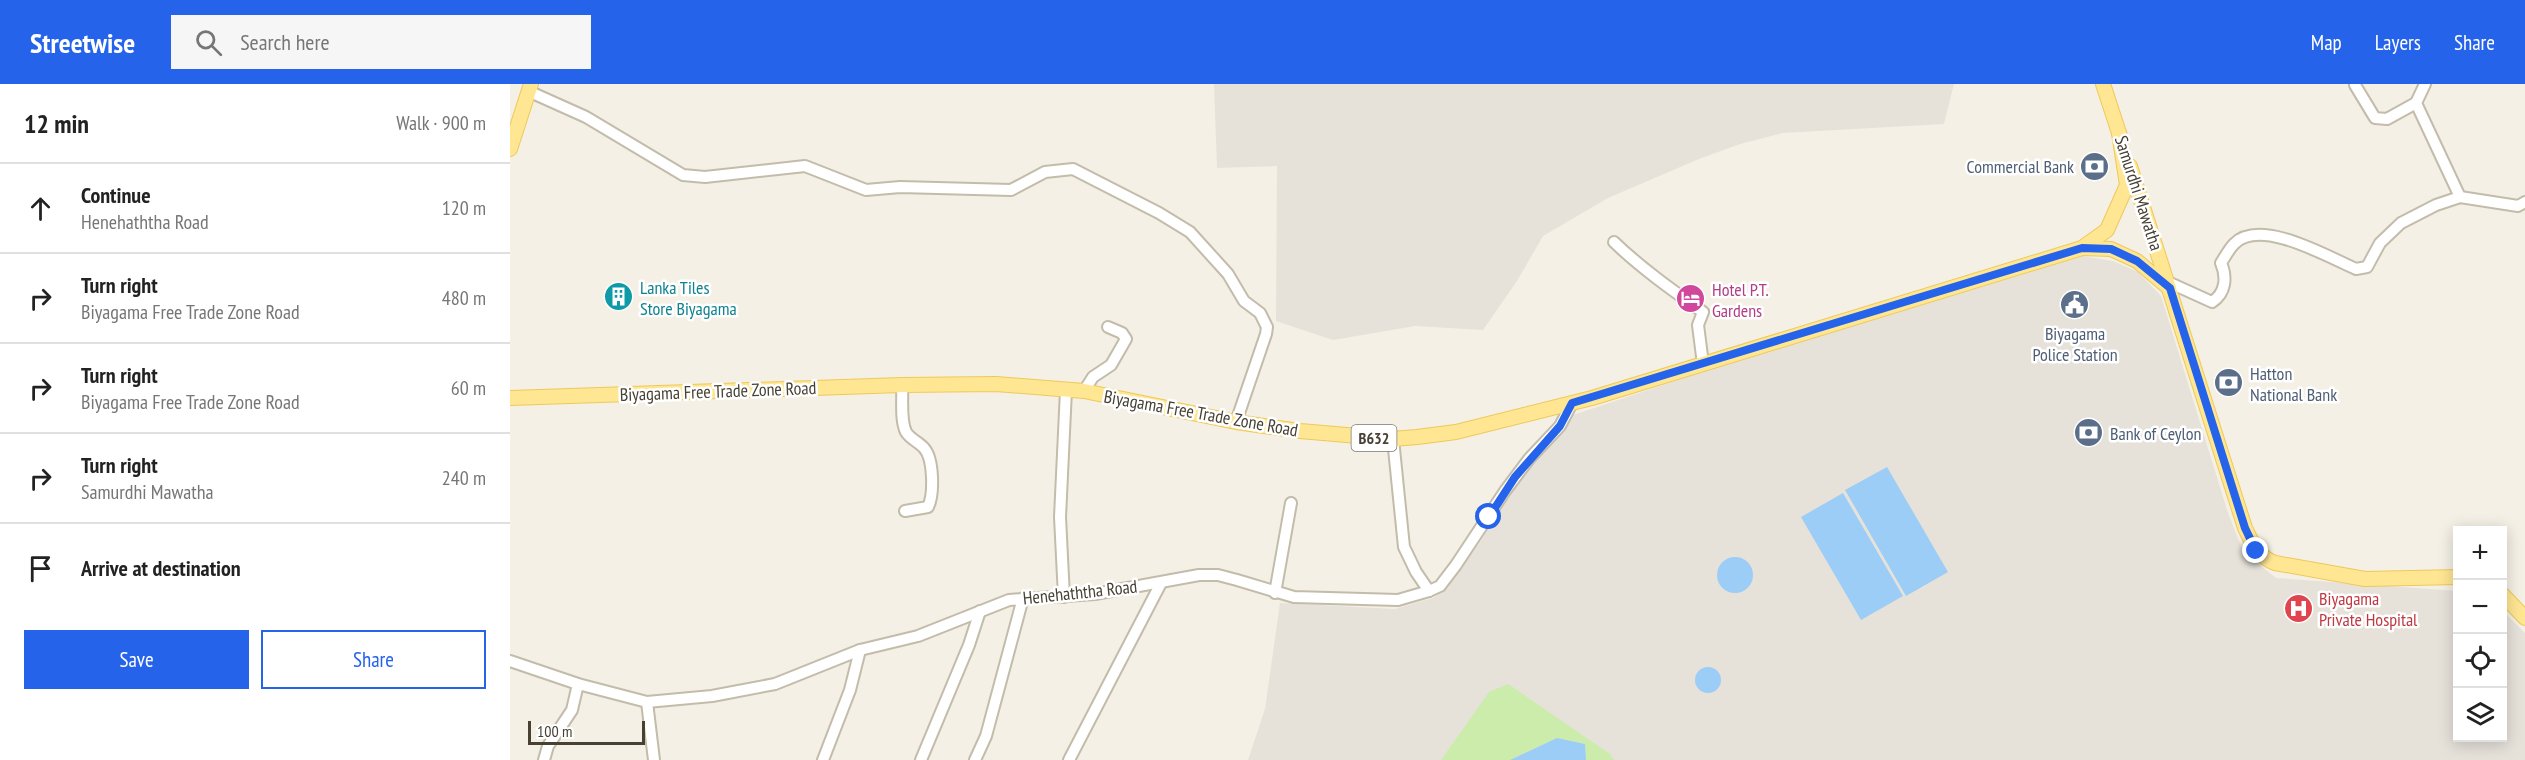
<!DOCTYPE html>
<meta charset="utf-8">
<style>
:root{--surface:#fff;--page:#f6f6f6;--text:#222;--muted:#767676;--line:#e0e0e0;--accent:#2563eb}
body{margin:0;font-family:"PT Sans Narrow",sans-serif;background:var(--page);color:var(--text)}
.controls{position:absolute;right:18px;bottom:18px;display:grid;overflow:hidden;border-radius:0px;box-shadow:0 3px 15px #0003}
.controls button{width:54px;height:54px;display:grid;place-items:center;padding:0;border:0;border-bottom:2px solid var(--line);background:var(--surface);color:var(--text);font:30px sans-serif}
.scale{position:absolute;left:18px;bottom:15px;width:117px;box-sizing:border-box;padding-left:6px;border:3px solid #474134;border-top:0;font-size:16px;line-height:21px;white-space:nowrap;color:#474134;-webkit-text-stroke:4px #fff;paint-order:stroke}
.stop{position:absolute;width:18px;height:18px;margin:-14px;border:4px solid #2563eb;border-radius:50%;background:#fff}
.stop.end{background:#2563eb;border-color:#fff;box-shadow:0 2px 6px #0008}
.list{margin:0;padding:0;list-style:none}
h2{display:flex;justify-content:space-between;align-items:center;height:78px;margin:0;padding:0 24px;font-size:26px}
h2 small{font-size:20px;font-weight:400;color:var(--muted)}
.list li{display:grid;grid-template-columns:39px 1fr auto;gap:18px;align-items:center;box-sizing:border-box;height:90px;padding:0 24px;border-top:2px solid var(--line)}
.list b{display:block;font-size:22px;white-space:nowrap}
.list p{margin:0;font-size:20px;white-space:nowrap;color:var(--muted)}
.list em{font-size:20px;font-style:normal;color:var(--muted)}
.actions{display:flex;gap:12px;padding:18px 24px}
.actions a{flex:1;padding:14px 0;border:2px solid var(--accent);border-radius:0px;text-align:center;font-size:21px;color:var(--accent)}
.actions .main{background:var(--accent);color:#fff}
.icon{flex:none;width:33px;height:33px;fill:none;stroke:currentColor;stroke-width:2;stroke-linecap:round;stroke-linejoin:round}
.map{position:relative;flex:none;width:2015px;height:676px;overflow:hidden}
header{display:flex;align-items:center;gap:36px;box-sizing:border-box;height:84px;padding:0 30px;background:var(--accent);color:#fff}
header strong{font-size:28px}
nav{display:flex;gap:33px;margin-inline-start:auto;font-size:21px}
.search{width:420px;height:54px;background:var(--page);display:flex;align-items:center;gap:15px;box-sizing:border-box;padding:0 21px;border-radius:0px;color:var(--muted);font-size:22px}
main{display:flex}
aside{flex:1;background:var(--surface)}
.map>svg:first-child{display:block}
.industrial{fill:#e6e2da}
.green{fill:#cbecaa}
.water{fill:#9ccdf7}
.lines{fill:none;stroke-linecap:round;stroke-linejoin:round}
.minor-casing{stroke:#c3bcaa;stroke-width:14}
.major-casing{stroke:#eec959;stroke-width:16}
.minor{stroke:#fff;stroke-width:10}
.major{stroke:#ffe693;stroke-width:14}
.route{stroke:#2563eb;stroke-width:8}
.labels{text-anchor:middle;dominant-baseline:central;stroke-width:5;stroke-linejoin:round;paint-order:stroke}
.shield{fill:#fff;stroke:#7e7a71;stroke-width:1.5}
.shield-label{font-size:16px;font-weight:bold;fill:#474134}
.service-label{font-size:18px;fill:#4e5e75;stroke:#fff;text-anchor:start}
.street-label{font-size:18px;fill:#474134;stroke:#fff}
.culture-label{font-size:18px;fill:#0d838f;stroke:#fff;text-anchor:start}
.hotel-label{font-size:18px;fill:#b23c85;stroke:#fff;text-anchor:start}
.health-label{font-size:18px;fill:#be3a42;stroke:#fff;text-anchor:start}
</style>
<header>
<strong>Streetwise</strong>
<div class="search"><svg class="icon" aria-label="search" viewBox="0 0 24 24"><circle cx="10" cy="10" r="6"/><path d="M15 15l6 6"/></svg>Search here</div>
<nav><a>Map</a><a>Layers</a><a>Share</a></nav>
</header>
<main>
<aside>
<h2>12 min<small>Walk · 900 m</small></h2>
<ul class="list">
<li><svg class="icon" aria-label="ahead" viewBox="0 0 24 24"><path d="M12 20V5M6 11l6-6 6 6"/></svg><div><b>Continue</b><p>Henehaththa Road</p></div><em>120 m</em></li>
<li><svg class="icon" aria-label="right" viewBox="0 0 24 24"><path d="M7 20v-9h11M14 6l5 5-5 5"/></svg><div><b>Turn right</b><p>Biyagama Free Trade Zone Road</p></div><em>480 m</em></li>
<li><svg class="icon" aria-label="right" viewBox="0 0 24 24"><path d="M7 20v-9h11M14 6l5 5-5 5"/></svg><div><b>Turn right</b><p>Biyagama Free Trade Zone Road</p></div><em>60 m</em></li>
<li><svg class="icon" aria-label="right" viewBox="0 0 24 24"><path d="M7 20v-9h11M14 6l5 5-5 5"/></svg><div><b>Turn right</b><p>Samurdhi Mawatha</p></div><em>240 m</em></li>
<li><svg class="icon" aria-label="arrive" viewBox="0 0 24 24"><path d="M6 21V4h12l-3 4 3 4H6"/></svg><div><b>Arrive at destination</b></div></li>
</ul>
<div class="actions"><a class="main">Save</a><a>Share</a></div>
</aside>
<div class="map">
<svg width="2015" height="676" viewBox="0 0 2015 676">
<rect width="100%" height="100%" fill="#f4f0e5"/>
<g class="industrial">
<path d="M704,0H1444L1434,40L1273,49L1230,60L1189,75L1098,114L1033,152L1007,197L973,246L905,242L823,256L766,237L767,82L707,84Z"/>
<path d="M1573,172L1603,177L1628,188L1651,212L1718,429L1731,462L1752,483L1766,494L1947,507L1948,654H1992L1993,527L2015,549V676H738L755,625L770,519L885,525L923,514L935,505L971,457L1006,399L1063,331L1198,286Z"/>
</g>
<path class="green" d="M998,600L1100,670L1104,676H1076L1075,660L1047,654L1000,676H931L979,608Z"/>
<g class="water">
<path d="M1377,383L1438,488L1396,512L1335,406Z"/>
<path d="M1333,409L1393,512L1351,536L1291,433Z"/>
<circle cx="1225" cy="491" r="18"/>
<circle cx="1198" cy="596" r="13"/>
<path d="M1047,654L1075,660L1076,676H1000Z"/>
</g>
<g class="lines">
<defs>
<g id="minor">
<path d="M1915,0L1906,19L1950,113"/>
<path d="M1845,1L1865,34L1877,35L1906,19"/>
<path d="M18,7L76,33L173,91L195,93L295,82L356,106L390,103L501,106L535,88L563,85L649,129L680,148L718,190L734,217L750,229L757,243L756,250L726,338"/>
<path d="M1104,158C1131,184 1162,206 1193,228L1188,241L1193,280"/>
<path d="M1658,198L1702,218C1716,209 1717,193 1711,179C1715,173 1719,165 1724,160C1750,133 1818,173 1846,185L1857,183L1870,159L1891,139L1926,121L1950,113L2008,122L2015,118"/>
<path d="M392,301C393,315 390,336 396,348C400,355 409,358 414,364C424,375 424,411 418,423L395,427"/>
<path d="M574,307L583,293L601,281L616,255L612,249L598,243"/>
<path d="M883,355L894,463L906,488L919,507"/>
<path d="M765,509L781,419"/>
<path d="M554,513L550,433L556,306"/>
<path d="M0,577L68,600L137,618L202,612L265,600L350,566L408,552L499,516L585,510L689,491H708L727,496L784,513L888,516L919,507L930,502L946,481L995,407L1019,375L1050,342L1062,319"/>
<path d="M137,618L144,676"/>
<path d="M34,676L38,662L62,626L68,600"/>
<path d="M313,676L340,606L350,566"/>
<path d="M411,676L459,561L470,527"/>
<path d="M465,676L476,652L513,514"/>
<path d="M559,676L651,499"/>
</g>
<g id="major">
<path d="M1593,0L1611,55"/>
<path d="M0,65L21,0"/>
<path d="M1620,82L1735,444C1743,460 1747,472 1765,479L1855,495L1948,493"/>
<path d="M1572,164L1601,165L1627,177L1659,204"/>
<path d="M0,314L392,301L486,300L574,307L726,338L790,347L883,355L907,353L946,348L1082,314L1572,164L1597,146L1617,101L1609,49"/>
<path d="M1992,510L2015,534"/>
</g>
</defs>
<use href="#minor" class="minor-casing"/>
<use href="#major" class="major-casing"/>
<use href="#minor" class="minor"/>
<use href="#major" class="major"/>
</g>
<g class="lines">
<path class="route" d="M979,433L1005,393L1050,342L1062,319L1572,164L1601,165L1627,177L1660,204L1735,444L1746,467"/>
</g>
<defs>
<symbol id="bank-disc" viewBox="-11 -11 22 22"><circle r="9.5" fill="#5c6f8a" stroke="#fff"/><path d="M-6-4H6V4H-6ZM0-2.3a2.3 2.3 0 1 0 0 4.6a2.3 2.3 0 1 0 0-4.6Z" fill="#fff"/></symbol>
<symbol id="building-disc" viewBox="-11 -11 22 22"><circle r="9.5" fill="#0f9aa8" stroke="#fff"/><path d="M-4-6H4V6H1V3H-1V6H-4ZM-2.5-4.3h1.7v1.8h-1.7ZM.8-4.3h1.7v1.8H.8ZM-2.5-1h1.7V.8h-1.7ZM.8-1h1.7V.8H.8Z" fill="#fff"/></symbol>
<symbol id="hotel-disc" viewBox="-11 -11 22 22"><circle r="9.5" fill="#d1479c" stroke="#fff"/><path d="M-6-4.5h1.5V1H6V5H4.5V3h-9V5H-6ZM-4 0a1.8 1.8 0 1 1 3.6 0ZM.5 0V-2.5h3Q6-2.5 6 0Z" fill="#fff"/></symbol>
<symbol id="civic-disc" viewBox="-11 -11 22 22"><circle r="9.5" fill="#5c6f8a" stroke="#fff"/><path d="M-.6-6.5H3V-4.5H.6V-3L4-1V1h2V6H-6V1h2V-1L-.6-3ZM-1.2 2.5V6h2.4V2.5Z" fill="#fff"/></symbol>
<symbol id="hospital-disc" viewBox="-11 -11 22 22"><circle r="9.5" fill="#e0444e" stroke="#fff"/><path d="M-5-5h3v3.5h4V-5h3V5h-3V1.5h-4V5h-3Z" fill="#fff"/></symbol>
</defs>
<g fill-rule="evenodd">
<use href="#bank-disc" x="1568" y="66" width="33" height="33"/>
<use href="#building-disc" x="92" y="196" width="33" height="33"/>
<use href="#hotel-disc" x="1164" y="198" width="33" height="33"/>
<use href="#civic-disc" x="1548" y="204" width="33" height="33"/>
<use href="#bank-disc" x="1702" y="282" width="33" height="33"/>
<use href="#bank-disc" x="1562" y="332" width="33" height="33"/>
<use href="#hospital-disc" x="1772" y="508" width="33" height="33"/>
</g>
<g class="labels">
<rect class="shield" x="841.5" y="341" width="45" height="26" rx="4.5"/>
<g class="shield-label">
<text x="864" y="354">B632</text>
</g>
<g class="service-label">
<text x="1564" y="82" text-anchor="end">Commercial Bank</text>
<text x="1565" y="249" text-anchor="middle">Biyagama<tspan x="1565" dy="21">Police Station</tspan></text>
<text x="1740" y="289">Hatton<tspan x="1740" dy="21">National Bank</tspan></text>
<text x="1600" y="349">Bank of Ceylon</text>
</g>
<g class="street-label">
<text transform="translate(1629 109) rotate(72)">Samurdhi Mawatha</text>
<text transform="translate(208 307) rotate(-2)">Biyagama Free Trade Zone Road</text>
<text transform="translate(691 329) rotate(10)">Biyagama Free Trade Zone Road</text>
<text transform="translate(570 508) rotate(-6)">Henehaththa Road</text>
</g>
<g class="culture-label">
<text x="130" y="203">Lanka Tiles<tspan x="130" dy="21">Store Biyagama</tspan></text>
</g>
<g class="hotel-label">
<text x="1202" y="205">Hotel P.T.<tspan x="1202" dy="21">Gardens</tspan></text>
</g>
<g class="health-label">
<text x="1809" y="514">Biyagama<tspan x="1809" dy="21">Private Hospital</tspan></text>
</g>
</g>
</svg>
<div class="controls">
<button>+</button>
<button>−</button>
<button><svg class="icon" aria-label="locate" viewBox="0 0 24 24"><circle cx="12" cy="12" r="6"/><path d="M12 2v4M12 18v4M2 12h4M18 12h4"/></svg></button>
<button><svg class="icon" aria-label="layers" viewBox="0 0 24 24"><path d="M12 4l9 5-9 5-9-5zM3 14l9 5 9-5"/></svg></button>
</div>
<div class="scale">100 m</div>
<div class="stop" style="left:979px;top:433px"></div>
<div class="stop end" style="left:1746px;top:467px"></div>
</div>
</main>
